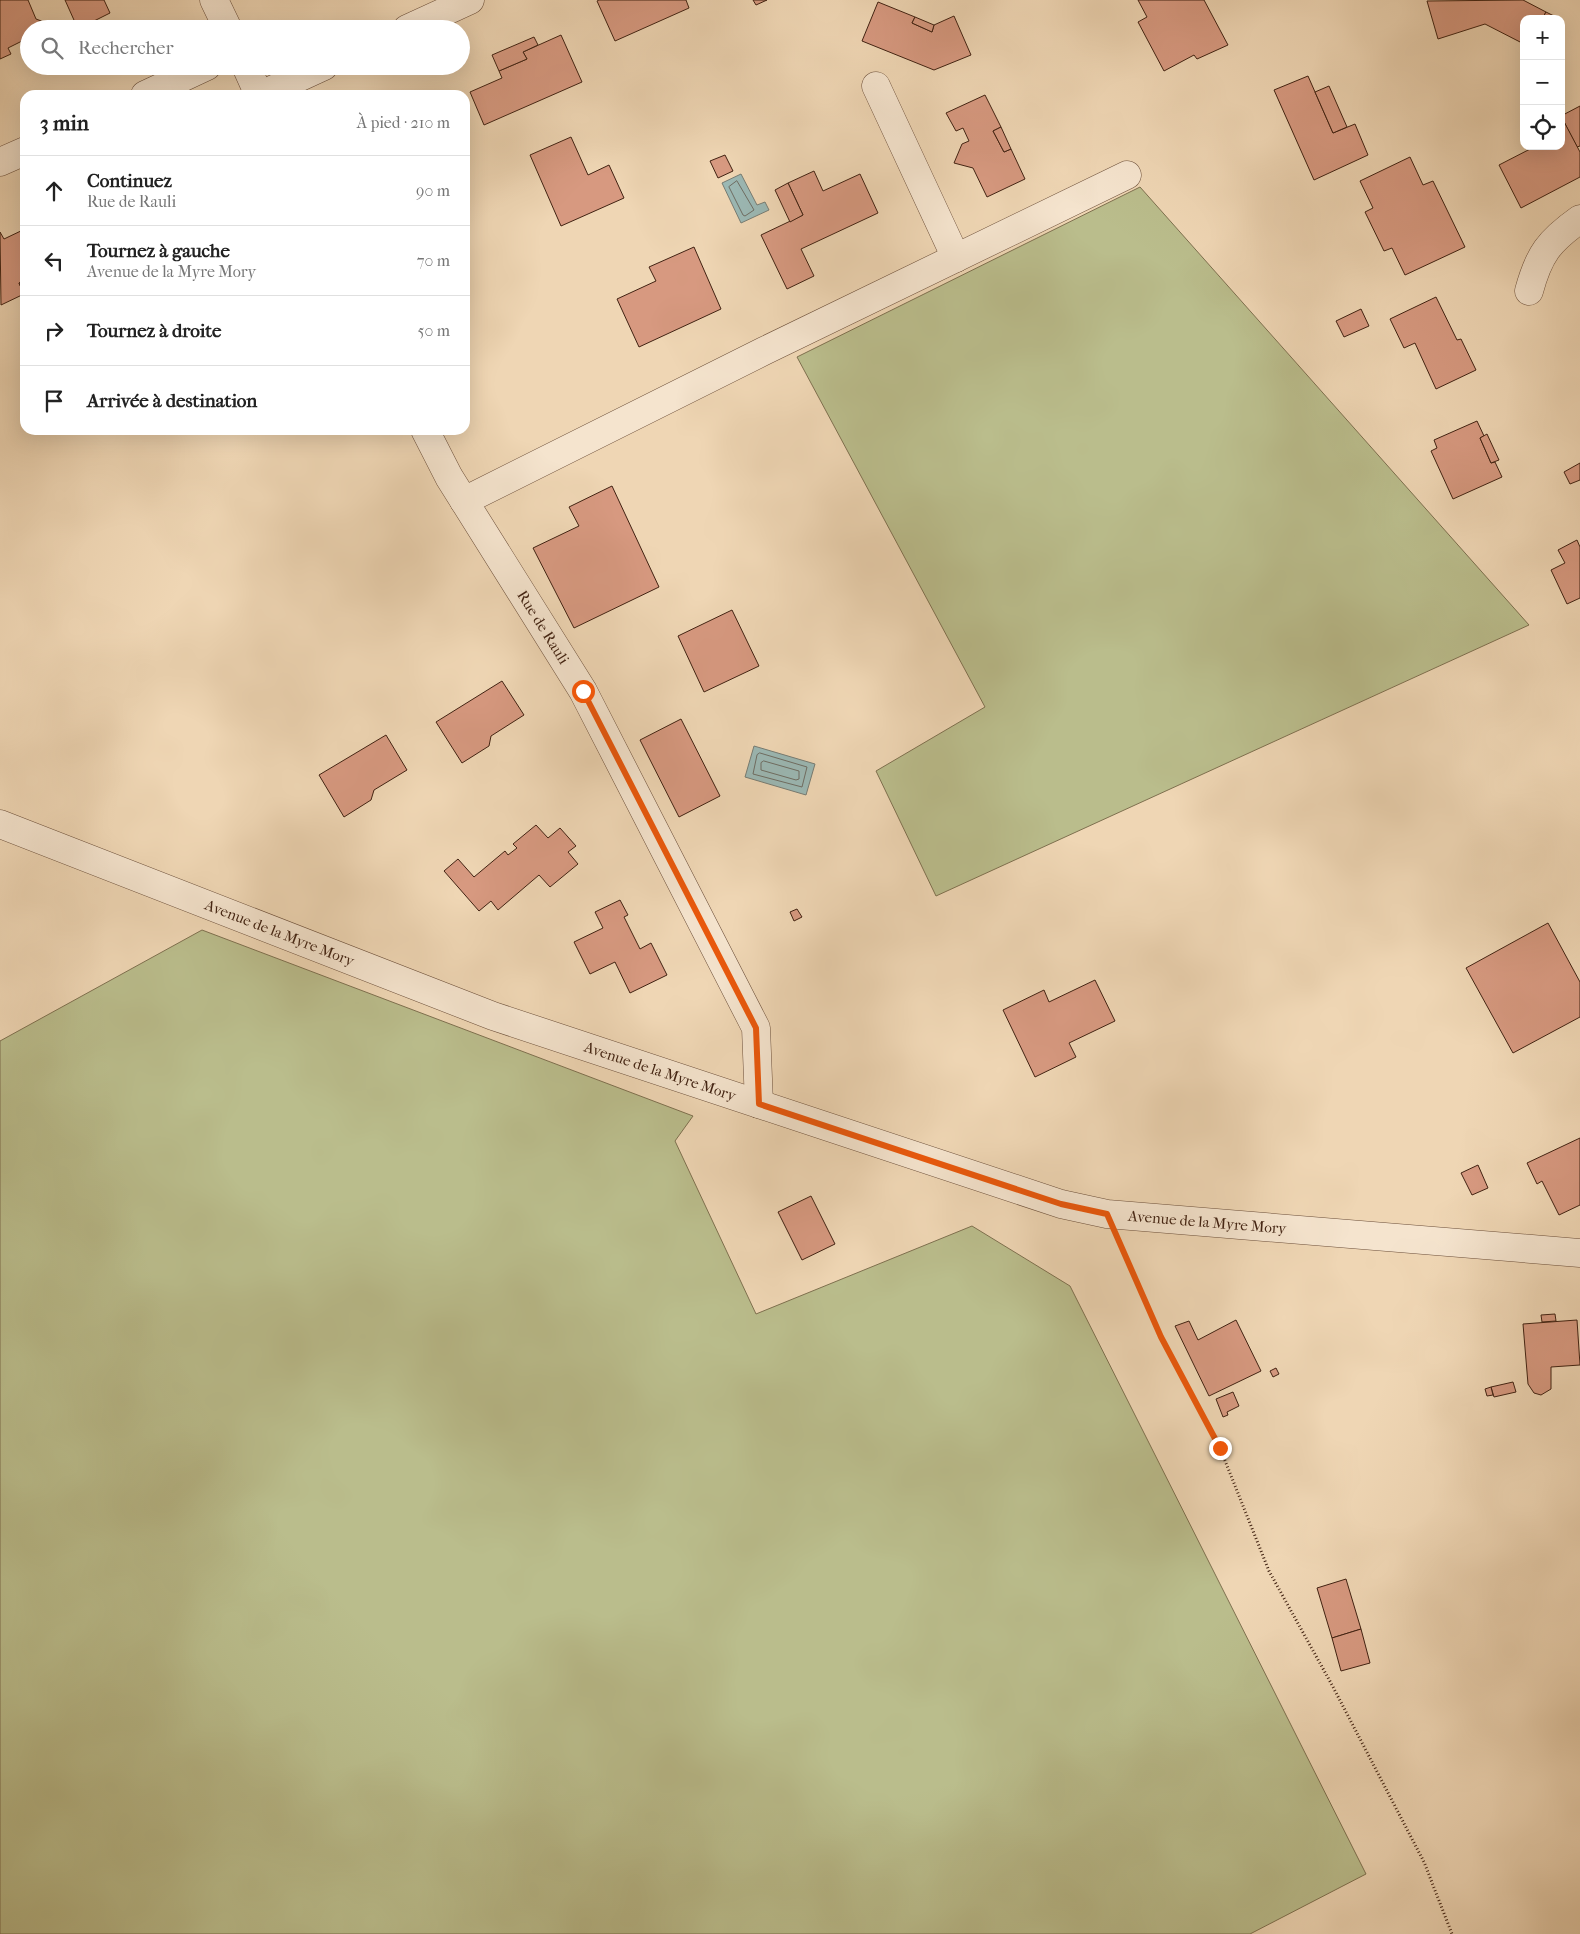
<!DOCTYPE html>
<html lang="fr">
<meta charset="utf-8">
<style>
:root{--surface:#fff;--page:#f6f6f6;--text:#222;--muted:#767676;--line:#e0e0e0}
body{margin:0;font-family:"IM FELL French Canon",serif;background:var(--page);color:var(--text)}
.controls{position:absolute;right:15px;top:15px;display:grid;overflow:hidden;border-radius:10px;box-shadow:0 5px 20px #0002}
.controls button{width:45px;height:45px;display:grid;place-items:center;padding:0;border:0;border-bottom:1px solid var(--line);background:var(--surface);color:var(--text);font:25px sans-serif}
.stop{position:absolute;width:15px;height:15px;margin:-11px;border:4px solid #ea580c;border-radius:50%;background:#fff}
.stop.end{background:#ea580c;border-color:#fff;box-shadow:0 1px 5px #0008}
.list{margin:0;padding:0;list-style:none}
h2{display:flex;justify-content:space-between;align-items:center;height:65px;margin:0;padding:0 20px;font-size:21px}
h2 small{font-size:16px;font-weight:400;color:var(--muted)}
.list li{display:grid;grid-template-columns:32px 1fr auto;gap:15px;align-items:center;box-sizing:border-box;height:70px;padding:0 20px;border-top:1px solid var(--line)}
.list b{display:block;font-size:19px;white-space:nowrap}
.list p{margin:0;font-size:16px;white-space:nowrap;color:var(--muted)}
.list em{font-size:16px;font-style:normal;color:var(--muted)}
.icon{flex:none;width:28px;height:28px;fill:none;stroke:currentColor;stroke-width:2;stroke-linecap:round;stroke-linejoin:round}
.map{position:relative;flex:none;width:1580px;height:1934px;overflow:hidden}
.search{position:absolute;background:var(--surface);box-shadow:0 5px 20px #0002;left:20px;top:20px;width:450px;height:55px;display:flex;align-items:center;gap:12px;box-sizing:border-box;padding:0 18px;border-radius:28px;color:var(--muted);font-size:19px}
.panel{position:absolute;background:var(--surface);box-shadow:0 5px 20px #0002;left:20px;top:90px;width:450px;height:345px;border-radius:15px}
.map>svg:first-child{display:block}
.green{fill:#babd8c;stroke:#7e704f}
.water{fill:#9bb8b4;stroke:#777c73}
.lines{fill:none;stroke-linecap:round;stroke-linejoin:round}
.shore{stroke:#6e6d63;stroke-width:1}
.building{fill:#d79980;stroke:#412212}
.minor-casing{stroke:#6c4f3a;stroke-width:29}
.path{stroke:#412212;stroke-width:3;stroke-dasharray:1 2.5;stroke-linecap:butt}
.minor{stroke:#f5e4ce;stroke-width:28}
.route{stroke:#ea580c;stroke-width:6}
.labels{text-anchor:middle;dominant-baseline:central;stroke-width:4;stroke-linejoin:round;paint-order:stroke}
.street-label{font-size:15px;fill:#412212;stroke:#f5e4ce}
</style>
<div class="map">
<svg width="1580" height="1934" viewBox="0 0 1580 1934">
<rect width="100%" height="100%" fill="#efd6b4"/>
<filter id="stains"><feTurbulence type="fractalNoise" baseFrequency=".004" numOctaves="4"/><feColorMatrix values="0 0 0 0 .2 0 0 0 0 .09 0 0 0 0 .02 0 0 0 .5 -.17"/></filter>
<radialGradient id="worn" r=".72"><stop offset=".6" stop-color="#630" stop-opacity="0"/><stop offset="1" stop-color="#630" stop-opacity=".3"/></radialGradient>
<g class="green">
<path d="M1140,187L1529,625L936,896L876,771L985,707L797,357Z"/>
<path d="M202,930L693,1116L675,1141L756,1314L972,1226L1070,1286L1366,1874L1250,1934H0V1041Z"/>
</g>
<g class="water">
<path d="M741,174L757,205L765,202L769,210L741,223L722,183Z"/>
<path d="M754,746L815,764L806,795L745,777Z"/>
</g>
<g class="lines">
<g class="shore">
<path d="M737,181L754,210L745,216L743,215L729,187Z"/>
<path d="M760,753L807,767L802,787L753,774L757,755Z"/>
<path d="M764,761L799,771V779L796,780L761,770V763Z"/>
</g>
</g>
<g class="building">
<path d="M0,0H28L36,19L52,25L51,29H29V44L22,41L8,48L11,54L0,59Z"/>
<path d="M65,0H104L110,13L78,29Z"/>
<path d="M599,0H686L689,8L615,41L597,1Z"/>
<path d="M753,0H767L756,5Z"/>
<path d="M1138,0H1204L1228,45L1197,59L1194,55L1164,71L1138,22L1147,17Z"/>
<path d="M1523,0L1546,12L1542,19H1524V44L1485,24L1438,39L1427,1Z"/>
<path d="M878,2L915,17L912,23L932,32L934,25L954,16L971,55L934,70L862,41Z"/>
<path d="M1546,12L1560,19H1542Z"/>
<path d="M915,17L934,25L932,32L912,23Z"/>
<path d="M561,35L582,82L484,125L470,92L502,78L499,71L527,59L523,52Z"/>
<path d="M534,37L538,45L523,52L527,59L499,71L492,55Z"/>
<path d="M1308,76L1333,133L1355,124L1368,155L1314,180L1274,90Z"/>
<path d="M1329,86L1347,127L1333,133L1315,92Z"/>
<path d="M985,95L1001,127L993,131L1004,152L1011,149L1025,179L987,197L973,168L954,163L962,144L969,141L963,128L956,131L946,113Z"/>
<path d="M1580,106V146L1577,147L1561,116Z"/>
<path d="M1561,116L1580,152V177L1521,208L1499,165L1536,146H1561Z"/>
<path d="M1001,127L1011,149L1004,152L993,131Z"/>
<path d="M571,137L588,175L609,165L624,198L561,226L530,155Z"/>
<path d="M725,155L733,171L718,178L710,161Z"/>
<path d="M1410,157L1423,185L1433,181L1465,247L1405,275L1392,248L1384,251L1365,212L1373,208L1360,181Z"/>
<path d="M814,171L823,191L860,174L878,213L801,249L814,276L787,289L761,235L803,215L788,183Z"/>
<path d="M788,183L803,215L790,222L775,190Z"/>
<path d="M25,229V280L19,283L24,294L1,305L0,232L4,239Z"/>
<path d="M694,247L721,309L639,347L617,299L656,281L649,267Z"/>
<path d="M25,280V294H24L19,283Z"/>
<path d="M1436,297L1457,340L1461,339L1476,370L1436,389L1415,343L1404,348L1390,319Z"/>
<path d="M1361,309L1369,326L1344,337L1336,321Z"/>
<path d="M1477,421L1484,436L1480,438L1491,463L1495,462L1502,477L1453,499L1431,451L1437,448L1434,440Z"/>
<path d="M1487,434L1499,460L1491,463L1480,438Z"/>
<path d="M1580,463V480L1570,484L1564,472Z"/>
<path d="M612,486L659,587L574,628L533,548L579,526L569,507Z"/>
<path d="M1577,540L1580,547V598L1567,604L1551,570L1565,563L1558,550Z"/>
<path d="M732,610L759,666L704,692L678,636Z"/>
<path d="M502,681L524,715L491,736L489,746L462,763L436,722Z"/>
<path d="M681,719L720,796L679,817L640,740Z"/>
<path d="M386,735L407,770L374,790L371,800L344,817L319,775Z"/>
<path d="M536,825L548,838L560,828L576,846L568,852L578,864L550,887L539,875L498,910L491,901L479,911L444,871L458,859L474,877L505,851L508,855L517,848L513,844Z"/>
<path d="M620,900L628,915L624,917L640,949L651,943L667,975L630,993L615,962L590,974L574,942L603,928L595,912Z"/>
<path d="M797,909L802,917L794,921L790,912Z"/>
<path d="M1548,923L1580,982V1017L1513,1053L1466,968Z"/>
<path d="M1095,980L1115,1021L1069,1043L1076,1057L1035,1077L1003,1010L1044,990L1049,1002Z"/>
<path d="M1580,1138V1205L1559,1215L1542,1181L1537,1184L1527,1163Z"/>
<path d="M1478,1165L1488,1188L1472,1195L1461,1173Z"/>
<path d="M811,1196L835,1244L802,1260L778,1212Z"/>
<path d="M1555,1314L1556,1321L1542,1322L1541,1315Z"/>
<path d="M1236,1320L1261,1371L1209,1396L1175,1326L1189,1321L1198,1340Z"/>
<path d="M1577,1320L1580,1365L1551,1367V1389L1541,1395L1534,1393L1528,1384L1523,1324Z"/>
<path d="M1276,1368L1279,1374L1273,1377L1270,1371Z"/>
<path d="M1513,1382L1516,1392L1494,1397L1491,1387Z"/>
<path d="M1491,1387L1493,1395L1487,1396L1485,1389Z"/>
<path d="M1233,1392L1239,1406L1227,1412L1228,1415L1223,1417L1216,1399Z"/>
<path d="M1346,1579L1361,1629L1332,1638L1317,1588Z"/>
<path d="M1361,1629L1370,1663L1341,1671L1332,1638Z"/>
</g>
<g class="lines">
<defs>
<g id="minor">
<path d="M214,0L228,29"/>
<path d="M407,29L470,0"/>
<path d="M246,66L259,95"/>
<path d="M876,86L956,258"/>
<path d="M145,95L207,66"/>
<path d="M261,95L324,66"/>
<path d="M0,162L25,151"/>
<path d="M1529,291C1539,254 1549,241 1580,219"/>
<path id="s1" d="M425,430L449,477L583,691L756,1028L759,1104"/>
<path d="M464,501L764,351L1127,175"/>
<path id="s2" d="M0,824L493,1016L1061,1204L1107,1214L1580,1253"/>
</g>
</defs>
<use href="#minor" class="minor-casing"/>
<path class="path" d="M1121,1246L1161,1337L1220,1448L1269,1571L1332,1685L1424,1862L1452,1934"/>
<use href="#minor" class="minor"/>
</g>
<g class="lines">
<path class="route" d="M583,691L756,1028L759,1104L1061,1204L1107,1214L1161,1337L1220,1448"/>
</g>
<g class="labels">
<g class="street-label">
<text stroke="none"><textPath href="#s1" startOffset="230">Rue de Rauli</textPath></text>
<text stroke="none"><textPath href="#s2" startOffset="300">Avenue de la Myre Mory</textPath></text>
<text stroke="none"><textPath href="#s2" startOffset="705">Avenue de la Myre Mory</textPath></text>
<text stroke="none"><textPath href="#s2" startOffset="1275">Avenue de la Myre Mory</textPath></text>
</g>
</g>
<rect width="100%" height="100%" filter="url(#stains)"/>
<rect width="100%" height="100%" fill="url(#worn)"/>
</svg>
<div class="controls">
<button>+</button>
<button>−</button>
<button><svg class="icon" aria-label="locate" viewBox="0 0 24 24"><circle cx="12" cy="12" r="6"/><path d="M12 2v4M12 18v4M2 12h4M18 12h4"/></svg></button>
</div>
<div class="stop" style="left:583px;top:691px"></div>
<div class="stop end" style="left:1220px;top:1448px"></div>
<div class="search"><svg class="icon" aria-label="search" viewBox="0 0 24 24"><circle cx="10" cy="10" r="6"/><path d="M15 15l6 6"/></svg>Rechercher</div>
<section class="panel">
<h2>3 min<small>À pied · 210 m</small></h2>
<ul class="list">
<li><svg class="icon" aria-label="ahead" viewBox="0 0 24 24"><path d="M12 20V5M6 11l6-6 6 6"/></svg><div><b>Continuez</b><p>Rue de Rauli</p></div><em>90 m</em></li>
<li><svg class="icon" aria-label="left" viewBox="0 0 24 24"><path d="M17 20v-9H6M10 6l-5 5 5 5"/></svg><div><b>Tournez à gauche</b><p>Avenue de la Myre Mory</p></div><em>70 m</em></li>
<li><svg class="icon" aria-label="right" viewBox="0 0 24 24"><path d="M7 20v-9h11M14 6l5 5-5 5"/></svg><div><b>Tournez à droite</b></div><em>50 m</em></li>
<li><svg class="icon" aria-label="arrive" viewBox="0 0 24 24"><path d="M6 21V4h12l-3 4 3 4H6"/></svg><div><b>Arrivée à destination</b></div></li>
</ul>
</section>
</div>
